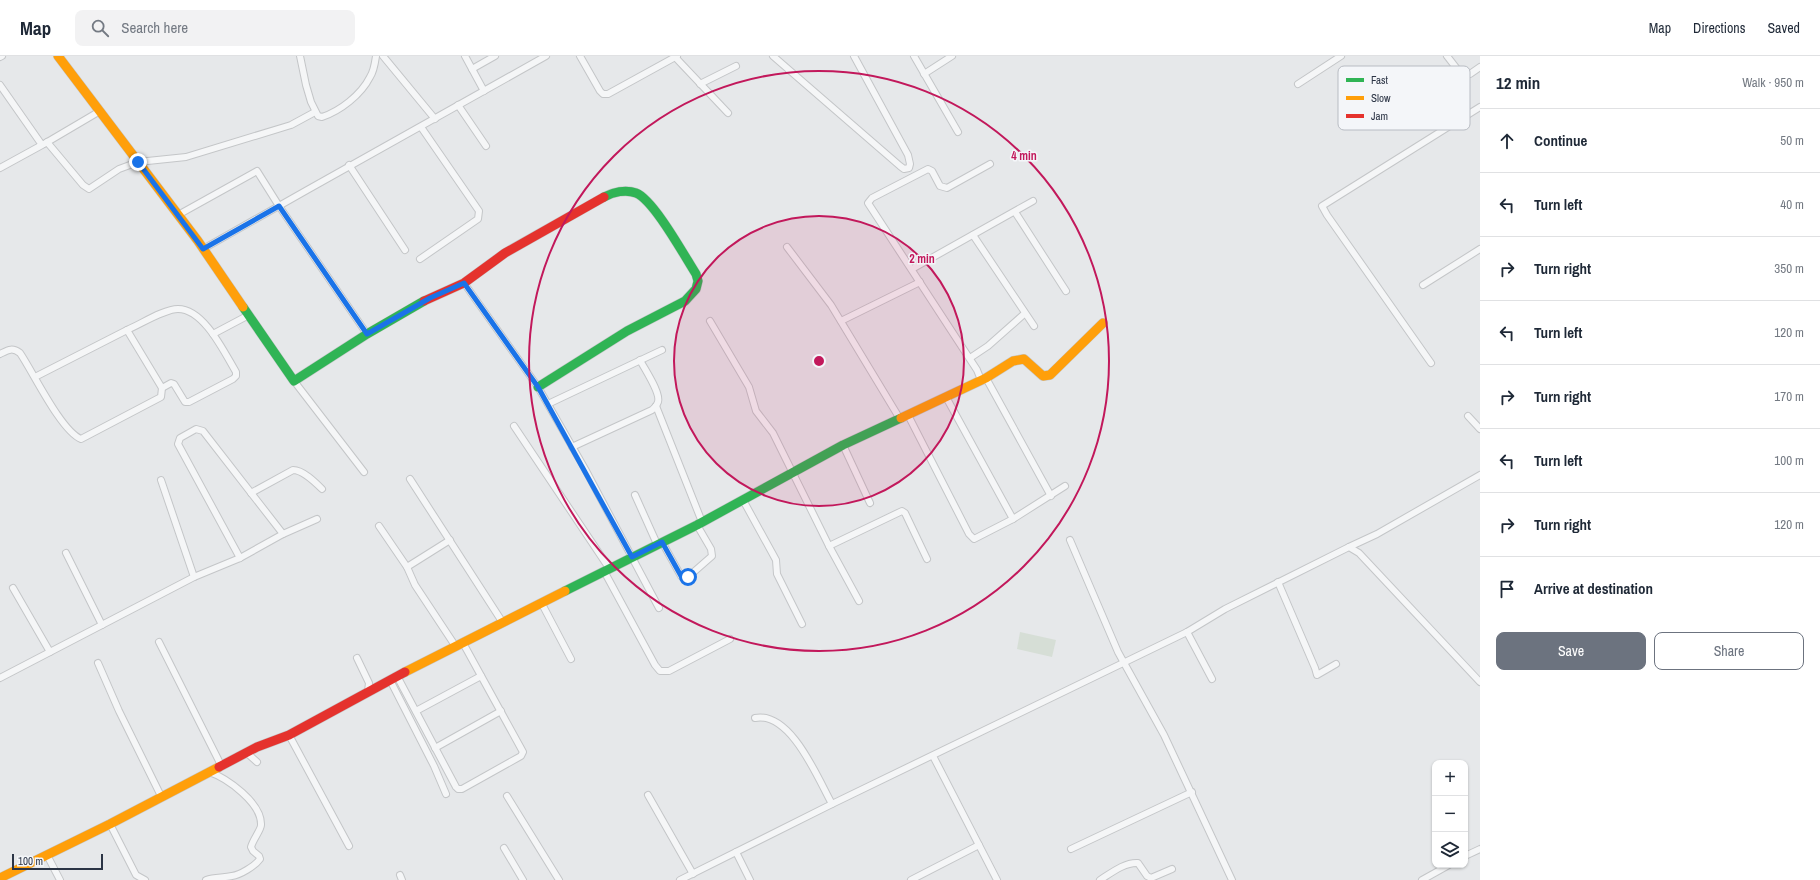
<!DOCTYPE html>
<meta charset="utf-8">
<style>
:root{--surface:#fff;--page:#f2f2f3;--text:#1f2937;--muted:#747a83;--line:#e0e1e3;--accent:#6c737f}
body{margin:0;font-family:"Archivo Narrow",sans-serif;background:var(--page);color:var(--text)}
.controls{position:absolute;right:12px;bottom:12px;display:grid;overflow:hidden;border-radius:8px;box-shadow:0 1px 3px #0004}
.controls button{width:36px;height:36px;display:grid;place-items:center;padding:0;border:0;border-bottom:1px solid var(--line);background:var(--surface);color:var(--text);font:20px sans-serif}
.scale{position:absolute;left:12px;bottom:10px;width:91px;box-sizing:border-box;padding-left:4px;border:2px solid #2b3445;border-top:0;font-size:11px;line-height:14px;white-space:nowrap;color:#2b3445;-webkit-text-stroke:3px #f4f6f9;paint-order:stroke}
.stop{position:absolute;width:12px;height:12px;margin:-9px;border:3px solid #1a73e8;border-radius:50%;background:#fff}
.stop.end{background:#1a73e8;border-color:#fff;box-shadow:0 1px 4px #0008}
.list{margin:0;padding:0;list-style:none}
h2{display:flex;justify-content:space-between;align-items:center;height:52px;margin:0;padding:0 16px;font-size:17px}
h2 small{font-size:13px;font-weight:400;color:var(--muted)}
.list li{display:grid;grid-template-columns:26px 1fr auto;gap:12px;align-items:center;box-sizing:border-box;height:64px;padding:0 16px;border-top:1px solid var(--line)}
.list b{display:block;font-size:15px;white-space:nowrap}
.list em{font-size:13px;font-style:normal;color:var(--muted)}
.actions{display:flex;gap:8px;padding:12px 16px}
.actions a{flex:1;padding:9px 0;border:1px solid var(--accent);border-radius:8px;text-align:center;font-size:14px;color:var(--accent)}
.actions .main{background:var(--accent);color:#fff}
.icon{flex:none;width:22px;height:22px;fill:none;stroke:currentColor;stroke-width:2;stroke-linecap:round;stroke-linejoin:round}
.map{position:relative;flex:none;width:1480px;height:824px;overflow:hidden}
header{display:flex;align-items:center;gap:24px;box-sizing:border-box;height:56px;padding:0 20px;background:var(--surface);border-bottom:1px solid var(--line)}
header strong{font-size:19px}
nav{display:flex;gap:22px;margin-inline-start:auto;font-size:14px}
.search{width:280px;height:36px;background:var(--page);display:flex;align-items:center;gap:10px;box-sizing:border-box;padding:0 14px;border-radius:8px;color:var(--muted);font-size:15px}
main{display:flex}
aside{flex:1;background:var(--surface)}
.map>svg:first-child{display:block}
.green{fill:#d6ded6}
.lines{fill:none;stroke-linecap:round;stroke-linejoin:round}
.street-casing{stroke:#c4c6c8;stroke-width:8}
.fast-casing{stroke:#c4c6c8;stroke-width:10}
.slow-casing{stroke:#c4c6c8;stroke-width:10}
.jam-casing{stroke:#c4c6c8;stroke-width:10}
.street{stroke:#f5f6f7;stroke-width:6}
.fast{stroke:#30b455;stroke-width:9}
.slow{stroke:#ff9f0a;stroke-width:9}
.jam{stroke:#e5322d;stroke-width:9}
.route{stroke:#1a73e8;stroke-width:5}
.ring{fill:none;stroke:#c2185b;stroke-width:2}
.key{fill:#f4f6f9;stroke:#b8bcc3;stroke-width:1}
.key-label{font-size:11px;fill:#2b3445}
.centre{fill:#c2185b;stroke:#f4f6f9;stroke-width:2}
.ring-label{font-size:12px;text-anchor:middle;font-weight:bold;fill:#c2185b;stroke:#f4f6f9;stroke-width:3;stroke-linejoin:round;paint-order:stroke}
</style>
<header>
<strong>Map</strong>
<div class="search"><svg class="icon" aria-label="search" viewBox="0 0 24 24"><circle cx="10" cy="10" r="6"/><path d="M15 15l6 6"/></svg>Search here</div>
<nav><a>Map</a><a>Directions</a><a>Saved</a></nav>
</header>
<main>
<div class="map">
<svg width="1480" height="824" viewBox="0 0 1480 824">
<rect width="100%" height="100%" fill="#e6e8ea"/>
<path class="green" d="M1020,576L1056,584L1052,601L1017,593Z"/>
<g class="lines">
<defs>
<g id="street">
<path d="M300,0L306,29L311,46L318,60L322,61C340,55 361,39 370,21C374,15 375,7 376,0"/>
<path d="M383,0L435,63"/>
<path d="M465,0L484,35"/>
<path d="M580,0L600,35L603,38H608L677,0"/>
<path d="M773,0L900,110L904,113L909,112L910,108L908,99L854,0"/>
<path d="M914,0L958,76"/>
<path d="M1447,0L1461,18H1470L1480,11"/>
<path d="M0,1L2,0"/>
<path d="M675,1L728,57"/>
<path d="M472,13L495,0"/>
<path d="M924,18L952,0"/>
<path d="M700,28L736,10"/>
<path d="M1298,28L1341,0"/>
<path d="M0,29L42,89L0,112"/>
<path d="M458,49L486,90"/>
<path d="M47,86L83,129L89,133L119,113L138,106L186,101L291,69L315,56"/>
<path d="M44,88L100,55"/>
<path d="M349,109L405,194"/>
<path d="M1015,156L1066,235"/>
<path d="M178,159L257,115L279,150L367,278"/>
<path d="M973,179L1034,270"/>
<path d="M787,191L831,249L900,363"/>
<path d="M203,193C317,128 432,64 546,0"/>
<path d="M420,203L478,163L479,155L421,71"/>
<path d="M912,213L1033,145"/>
<path d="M464,227L538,331L585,413L659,552"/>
<path d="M1423,229L1480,193"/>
<path d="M710,265L749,331L756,355L773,377L829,490L859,545"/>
<path d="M841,265L920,226"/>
<path d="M127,274C141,268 164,253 178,253C204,253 224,296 236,316V320L233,323L189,346H185L174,328L171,327L162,332"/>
<path d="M213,278L247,260"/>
<path d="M0,298C8,294 12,291 20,297C33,316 61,375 81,383L161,341L162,332L127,274L35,321"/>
<path d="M970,302L988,290L1023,259"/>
<path d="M1431,307L1327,159L1322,150L1480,51"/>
<path d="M986,322L1051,440"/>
<path d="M981,324L977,314L868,147L872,142L928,113L932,115L940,130L947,132L990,108"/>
<path d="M294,325L364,416"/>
<path d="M946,341L1013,463"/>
<path d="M548,348L662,294"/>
<path d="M656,350L702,466"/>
<path d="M908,359L969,478L974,483L1013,463L1065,430"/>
<path d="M1468,360L1480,373"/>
<path d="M514,370L609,512"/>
<path d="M843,389L870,447"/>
<path d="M572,391L652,354C654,352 657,350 658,346C661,337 645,314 640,304"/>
<path d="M410,423L503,567"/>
<path d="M161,424L194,521"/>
<path d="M251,437L293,414C303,414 315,426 322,433"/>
<path d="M635,439L657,488"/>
<path d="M743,444L776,504L777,518L802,568"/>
<path d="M379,470L407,511L415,529L456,591"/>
<path d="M1070,484L1118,596L1164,679L1232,824"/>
<path d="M662,486L681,520L685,522L688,521L712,500L711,493L697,469"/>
<path d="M829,490L902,455L905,457L927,503"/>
<path d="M1349,491L1377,478L1480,419"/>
<path d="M66,497L102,569"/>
<path d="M240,502L178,388L180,382L196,373L203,375L283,478"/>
<path d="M407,511L450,484"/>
<path d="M604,515L655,609L660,615H669L730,583"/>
<path d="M1278,526L1315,612L1317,619L1336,608"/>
<path d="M13,532L50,596"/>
<path d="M542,548L571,603"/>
<path d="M1187,576L1212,623"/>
<path d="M159,586L221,709"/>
<path d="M357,602L369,627L368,635"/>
<path d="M98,607L119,655L161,740"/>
<path d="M397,620L456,731L458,733H462L521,700L523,696L463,587"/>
<path d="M0,622L194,521L240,502L283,478L317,463"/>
<path d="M390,624L434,710L446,738"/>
<path d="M416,655L481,620"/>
<path d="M755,662C791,655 818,723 832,748"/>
<path d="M289,679L349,790"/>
<path d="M435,692L501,655"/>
<path d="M247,697L257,706"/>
<path d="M933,700L997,824"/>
<path d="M648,739L693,818"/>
<path d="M507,740L559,824"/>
<path d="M110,768L136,819L145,824"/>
<path d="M504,792L523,824"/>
<path d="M1071,793L1192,736"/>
<path d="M736,796L750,824"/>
<path d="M47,799L60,824"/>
<path d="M1465,800L1480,793"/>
<path d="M400,819L402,824"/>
<path d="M206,824C215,821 223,822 232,820C240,819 255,810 260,803L259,800L253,795L251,791C253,783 261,774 261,769C262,747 227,722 209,716"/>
<path d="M680,824L832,748L1187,576L1225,553L1349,491L1359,497L1480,626"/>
<path d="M911,824L979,789"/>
<path d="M1100,824C1111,817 1125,806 1138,807L1147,820L1151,822L1172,813"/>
<path d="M1422,824L1449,809"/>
</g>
<g id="fast">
<path d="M243,251L294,325L367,278L424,245"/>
<path d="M538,331L627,275L685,245L696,233L698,225L696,218C685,201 654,144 636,137C626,133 613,136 604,141"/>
<path d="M565,535L697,469L843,389L901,362"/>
</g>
<g id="slow">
<path d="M58,0L198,185L243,251"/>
<path d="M901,362L986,322L1013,305L1024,303L1043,320L1050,319L1103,267"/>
<path d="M405,616L565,535"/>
<path d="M0,822L110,768L219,711"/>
</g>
<g id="jam">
<path d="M424,245L464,227L505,197L604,141"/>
<path d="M219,711L257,691L289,679L405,616"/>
</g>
</defs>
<use href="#street" class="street-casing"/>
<use href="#fast" class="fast-casing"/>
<use href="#slow" class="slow-casing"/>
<use href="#jam" class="jam-casing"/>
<use href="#street" class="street"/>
<use href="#fast" class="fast"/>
<use href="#slow" class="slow"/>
<use href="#jam" class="jam"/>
</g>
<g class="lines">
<path class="route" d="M138,106L203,193L279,150L367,278L430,242L464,227L538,331L632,501L662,486L681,520L685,522L688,521"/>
</g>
<circle cx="819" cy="305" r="145" fill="#c2185b" fill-opacity=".12"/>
<g class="ring">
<circle cx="819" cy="305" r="145"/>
<circle cx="819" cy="305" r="290"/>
</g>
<rect x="1338" y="10" width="132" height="64" rx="6" class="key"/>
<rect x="1346" y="22" width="18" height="4" fill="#30b455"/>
<rect x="1346" y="40" width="18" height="4" fill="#ff9f0a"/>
<rect x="1346" y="58" width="18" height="4" fill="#e5322d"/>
<g class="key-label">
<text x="1371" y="28">Fast</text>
<text x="1371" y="46">Slow</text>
<text x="1371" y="64">Jam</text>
</g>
<circle cx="819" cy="305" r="6" class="centre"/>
<g class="ring-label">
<text x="1024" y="104">4 min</text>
<text x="922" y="207">2 min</text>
</g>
</svg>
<div class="controls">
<button>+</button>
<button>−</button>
<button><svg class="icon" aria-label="layers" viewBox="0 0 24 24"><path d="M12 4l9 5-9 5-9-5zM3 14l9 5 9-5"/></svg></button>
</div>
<div class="scale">100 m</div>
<div class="stop" style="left:688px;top:521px"></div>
<div class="stop end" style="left:138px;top:106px"></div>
</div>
<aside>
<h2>12 min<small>Walk · 950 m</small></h2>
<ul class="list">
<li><svg class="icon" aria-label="ahead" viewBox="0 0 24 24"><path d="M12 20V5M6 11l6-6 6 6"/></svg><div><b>Continue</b></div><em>50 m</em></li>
<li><svg class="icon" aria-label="left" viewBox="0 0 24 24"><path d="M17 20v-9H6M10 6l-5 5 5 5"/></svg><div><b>Turn left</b></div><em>40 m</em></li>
<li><svg class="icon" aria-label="right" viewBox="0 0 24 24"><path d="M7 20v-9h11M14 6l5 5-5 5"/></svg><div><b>Turn right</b></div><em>350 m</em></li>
<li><svg class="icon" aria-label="left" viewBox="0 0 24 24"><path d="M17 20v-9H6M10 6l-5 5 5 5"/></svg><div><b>Turn left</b></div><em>120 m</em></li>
<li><svg class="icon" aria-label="right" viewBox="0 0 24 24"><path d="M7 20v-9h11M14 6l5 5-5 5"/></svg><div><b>Turn right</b></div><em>170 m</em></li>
<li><svg class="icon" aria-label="left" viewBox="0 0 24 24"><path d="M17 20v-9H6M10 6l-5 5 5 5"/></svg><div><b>Turn left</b></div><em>100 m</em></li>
<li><svg class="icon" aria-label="right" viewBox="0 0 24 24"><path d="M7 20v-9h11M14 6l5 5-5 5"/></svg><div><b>Turn right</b></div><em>120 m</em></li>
<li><svg class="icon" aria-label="arrive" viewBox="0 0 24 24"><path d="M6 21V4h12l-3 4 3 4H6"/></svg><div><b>Arrive at destination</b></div></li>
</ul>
<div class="actions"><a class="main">Save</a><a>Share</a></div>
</aside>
</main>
